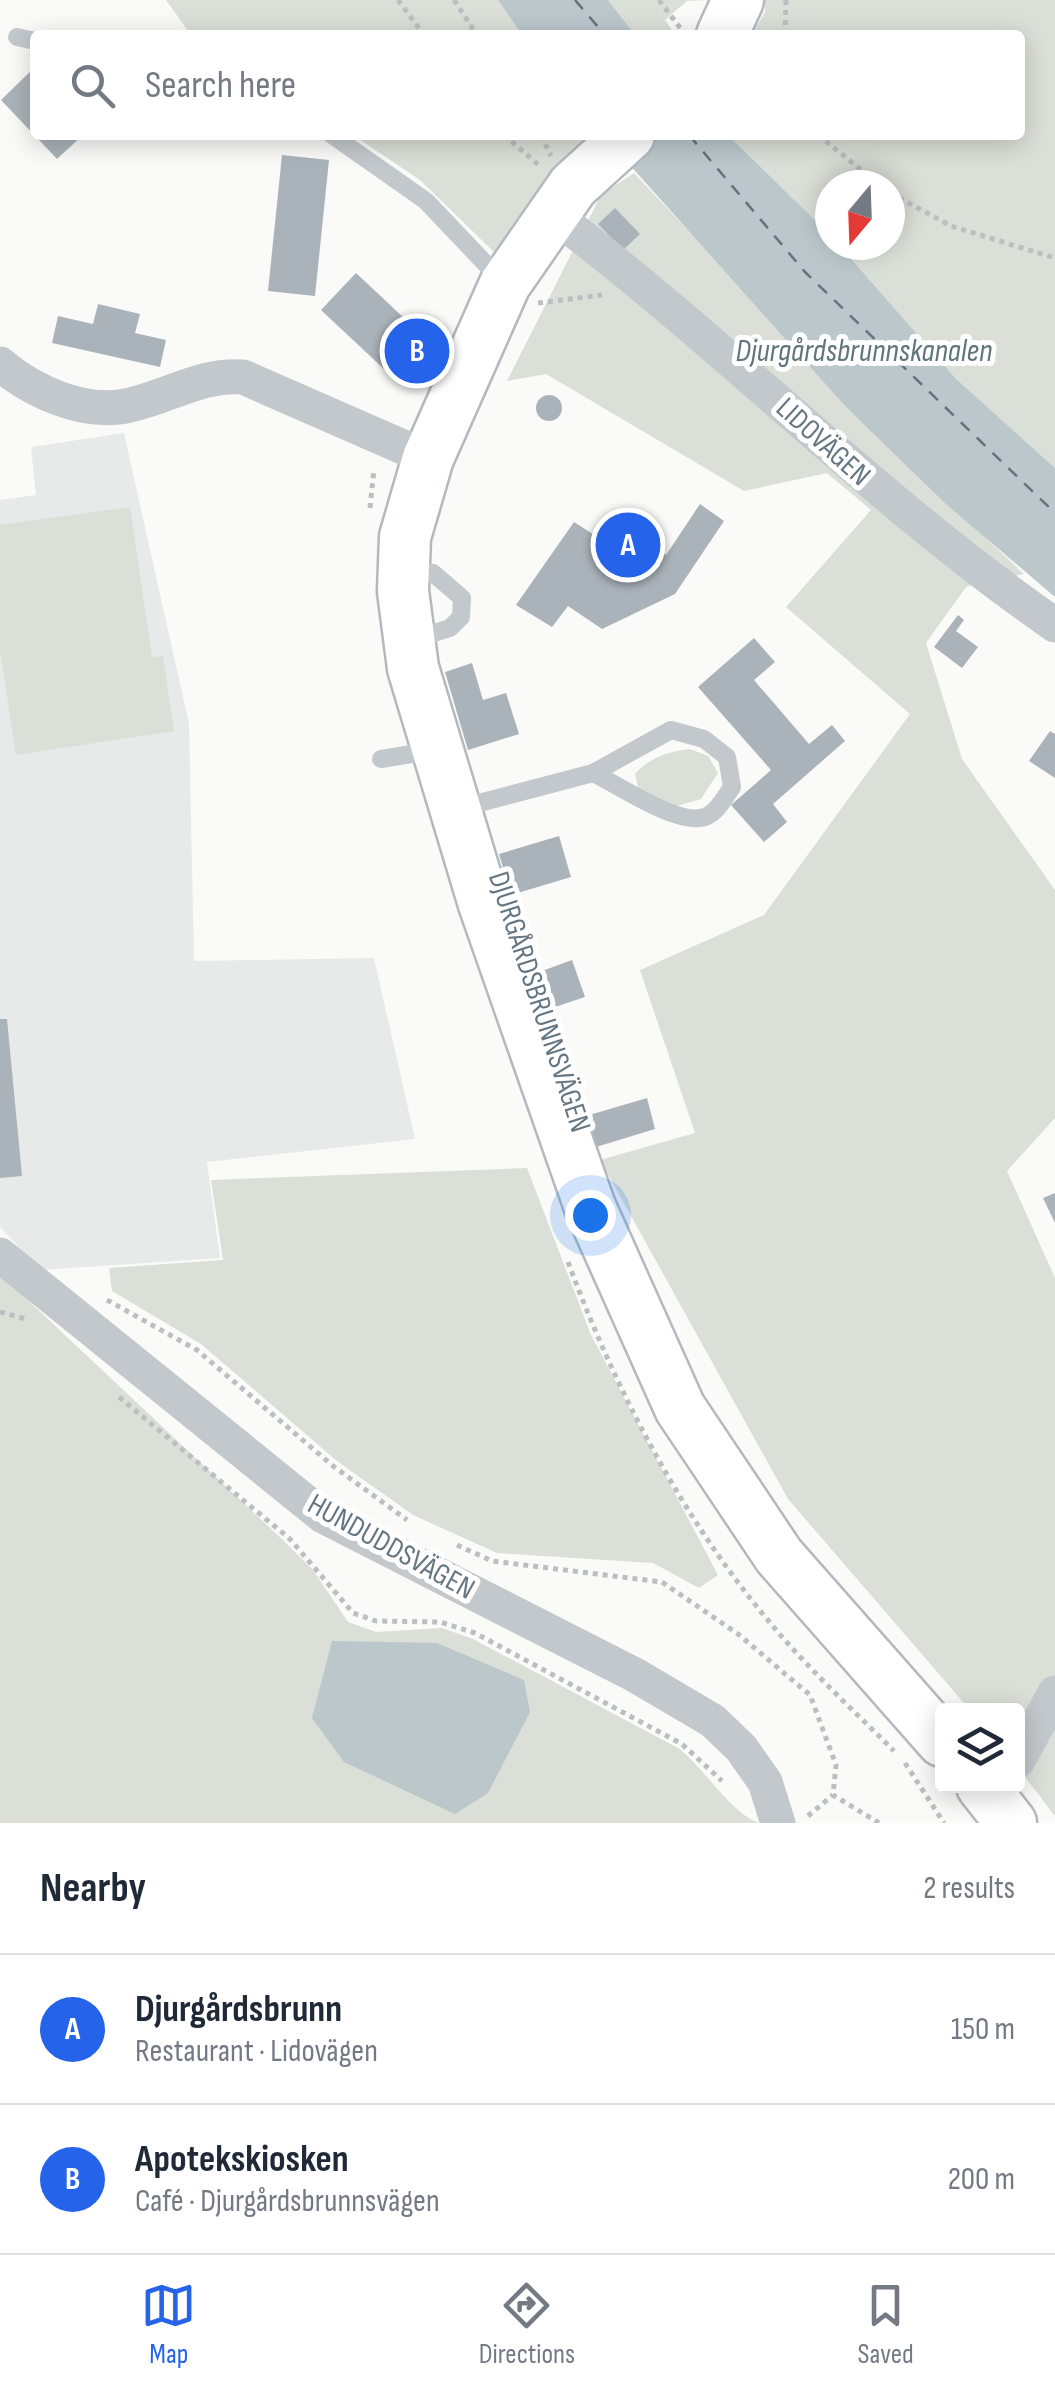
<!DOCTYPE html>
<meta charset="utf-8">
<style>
:root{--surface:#fff;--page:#f2f2f3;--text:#1f2937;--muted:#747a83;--line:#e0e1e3;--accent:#2563eb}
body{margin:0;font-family:"Sofia Sans Condensed",sans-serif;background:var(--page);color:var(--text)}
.controls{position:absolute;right:30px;bottom:30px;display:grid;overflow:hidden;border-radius:10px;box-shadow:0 5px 25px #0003}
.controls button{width:90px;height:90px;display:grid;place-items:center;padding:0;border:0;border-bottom:2px solid var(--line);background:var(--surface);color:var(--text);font:50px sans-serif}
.compass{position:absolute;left:815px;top:170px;width:90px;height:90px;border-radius:50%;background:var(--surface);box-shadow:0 5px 25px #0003;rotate:199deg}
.you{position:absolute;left:590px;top:1215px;width:35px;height:35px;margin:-25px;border:8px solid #fff;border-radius:50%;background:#1a73e8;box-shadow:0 0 0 15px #1a73e833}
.badge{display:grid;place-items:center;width:65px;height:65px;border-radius:50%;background:var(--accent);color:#fff;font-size:32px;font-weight:700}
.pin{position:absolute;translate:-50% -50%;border:5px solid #fff;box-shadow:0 2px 10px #0006}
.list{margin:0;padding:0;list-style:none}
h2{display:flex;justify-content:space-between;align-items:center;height:130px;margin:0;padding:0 40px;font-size:42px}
h2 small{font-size:32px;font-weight:400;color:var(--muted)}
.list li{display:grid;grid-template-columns:65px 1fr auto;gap:30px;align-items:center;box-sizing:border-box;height:150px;padding:0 40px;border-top:2px solid var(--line)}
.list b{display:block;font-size:38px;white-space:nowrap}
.list p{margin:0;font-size:32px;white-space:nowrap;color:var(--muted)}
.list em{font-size:32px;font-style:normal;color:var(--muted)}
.icon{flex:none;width:55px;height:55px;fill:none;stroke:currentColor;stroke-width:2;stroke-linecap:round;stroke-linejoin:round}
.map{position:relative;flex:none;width:1055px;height:1823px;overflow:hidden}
.search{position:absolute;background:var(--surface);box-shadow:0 5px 25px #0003;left:30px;right:30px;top:30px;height:110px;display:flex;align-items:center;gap:25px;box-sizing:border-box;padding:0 35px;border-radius:10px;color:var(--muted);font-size:38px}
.sheet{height:430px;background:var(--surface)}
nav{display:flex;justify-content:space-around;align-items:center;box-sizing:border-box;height:140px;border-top:2px solid var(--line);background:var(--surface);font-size:28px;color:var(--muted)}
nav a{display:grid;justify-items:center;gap:5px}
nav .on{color:var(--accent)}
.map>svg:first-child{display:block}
.built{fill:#e8e9e9}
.green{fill:#dadfd7}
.water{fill:#bbc7cb}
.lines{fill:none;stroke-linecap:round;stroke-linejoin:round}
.ferry{stroke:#60757c;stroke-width:2.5;stroke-dasharray:12 10;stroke-linecap:butt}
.building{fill:#aab3b9}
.secondary-casing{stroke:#b3babf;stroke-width:55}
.path{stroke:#bbbfc2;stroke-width:5;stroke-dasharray:5 5;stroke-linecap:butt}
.lane{stroke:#c3c8cc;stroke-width:18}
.street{stroke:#c3c8cc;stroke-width:35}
.secondary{stroke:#fff;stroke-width:50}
.labels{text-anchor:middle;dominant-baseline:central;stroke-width:10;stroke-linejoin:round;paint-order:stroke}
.street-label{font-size:30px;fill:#657683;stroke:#fff}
.water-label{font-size:32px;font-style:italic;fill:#60757c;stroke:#fff}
</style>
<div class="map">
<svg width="1055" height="1823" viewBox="0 0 1055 1823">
<rect width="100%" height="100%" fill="#fafaf8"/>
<path class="built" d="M124,433L189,724L194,961L374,958L415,1139L207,1162L220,1258L40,1270L0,1227V500L36,495L31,447Z"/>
<g class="green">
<path d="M166,0H498L522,35H191Z"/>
<path d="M608,0H707L687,1L665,20L675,35H635Z"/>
<path d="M765,0H1055V468L956,380L839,245H890V185H830V235L728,135H1020V35H752L765,12Z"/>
<path d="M353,135H602L545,182L496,254L420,180Z"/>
<path d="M634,173L754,300L847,408L1024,574L966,587L926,643L962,759L1055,890V1118L1007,1171L1055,1278V1816L1018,1768V1710H970L788,1499L600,1160L695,1133L640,970L764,915L910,714L786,607L871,510L827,473L744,491L546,374L507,381L601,195Z"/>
<path d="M130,507L152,657L163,656L174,731L16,755L0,651V525Z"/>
<path d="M690,749L708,756L718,773L701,799L673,807L639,791L635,774C649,758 669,751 690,749Z"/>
<path d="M527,1168L591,1335L718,1575L699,1588L653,1563L497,1553L413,1515L337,1461L201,1344L112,1291L109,1268L223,1260L211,1180Z"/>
<path d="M0,1274L286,1543L313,1570L348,1622L376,1632L442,1628L473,1639L678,1748C706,1769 728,1811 759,1823H0Z"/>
</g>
<g class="water">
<path d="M498,0H608L635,35H522Z"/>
<path d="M603,135H728L830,235V245H839L956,379L1055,468V597L947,505L847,408Z"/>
<path d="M332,1641L437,1643L524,1680L530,1712L488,1793L455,1814L344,1762L312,1718Z"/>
</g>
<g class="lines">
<g class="ferry">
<path d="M575,0L605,35"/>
<path d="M689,135L805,272L1055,513"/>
</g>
</g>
<g class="building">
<path d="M35,67V135H83L57,159L1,100Z"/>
<path d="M282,155L329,160L315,296L268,291Z"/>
<path d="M615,208L640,234L623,250L598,224Z"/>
<path d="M356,273L435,347L400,384L321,310Z"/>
<path d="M98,304L140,314L135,333L166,340L160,367L52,343L58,316L93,324Z"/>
<circle cx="549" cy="408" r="13"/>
<path d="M700,504L724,521L675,594L602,629L568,606L552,627L516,605L574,522L610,545L621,528L666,555Z"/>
<path d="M958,615L964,620L956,631L978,647L962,668L934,647Z"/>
<path d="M754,638L775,662L754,680L809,744L832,725L845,741L773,804L787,822L764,842L731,805L771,770L698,687Z"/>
<path d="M472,663L483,700L506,693L519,734L468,750L445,672Z"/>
<path d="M1050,731L1055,734V778L1029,761Z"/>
<path d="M559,836L571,877L511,895L499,854Z"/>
<path d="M572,960L585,997L555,1007L542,971Z"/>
<path d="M0,1019H7L22,1176L0,1178Z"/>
<path d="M647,1098L655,1129L596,1147L586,1116Z"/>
<path d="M1055,1193V1223L1043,1198Z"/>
</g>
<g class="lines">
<defs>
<g id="secondary">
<path d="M722,35L738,0"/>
<path d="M629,135L573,186L505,284L428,458L405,537L403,591L413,668L484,904L590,1207L680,1408L779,1556L942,1741"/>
<path d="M982,1786L1011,1823"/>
</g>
</defs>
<use href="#secondary" class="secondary-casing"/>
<g class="path">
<path d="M398,0L424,35"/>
<path d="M454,0L477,35"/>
<path d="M659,0L684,33"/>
<path d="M785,35L786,0"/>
<path d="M504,135L541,167"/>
<path d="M541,135L551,156"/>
<path d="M818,135L880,185"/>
<path d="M890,193L951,226L1055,258"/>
<path d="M538,303L602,295"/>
<path d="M370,508L374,469"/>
<path d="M568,1262C617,1394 685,1524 777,1631C813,1673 855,1712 894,1751"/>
<path d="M107,1300L197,1350L333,1466L407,1520"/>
<path d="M0,1312L26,1319"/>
<path d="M119,1397L290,1539L353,1613L376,1621L440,1622L475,1633L682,1744L722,1781"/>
<path d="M457,1545L492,1561L662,1582L738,1634L810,1695L836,1765L833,1795L879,1823"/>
<path d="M905,1763L944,1823"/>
<path d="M808,1816L833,1795"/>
</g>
<g class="lane">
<path d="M17,37L35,41"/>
<path d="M332,135L426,201L501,280"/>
<path d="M405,570L433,573L462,598L461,617L450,628L415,639"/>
<path d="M381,759L437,750"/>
<path d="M460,808L593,773C619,785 682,829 707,816C718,811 725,797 732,787L727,757L704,739L671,730L593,773"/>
</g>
<g class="street">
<path d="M551,213C725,344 876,501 1055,625"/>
<path d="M0,364C33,392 86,416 130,405C171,396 200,374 243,377L428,458"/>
<path d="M0,1255L323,1516L635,1675L713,1721L741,1748L765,1782L778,1823"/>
<path d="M1018,1760L1055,1693"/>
</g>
<use href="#secondary" class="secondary"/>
</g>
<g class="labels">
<g class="street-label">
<text transform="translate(823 442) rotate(42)">LIDOVÄGEN</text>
<text transform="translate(539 1002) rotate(72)">DJURGÅRDSBRUNNSVÄGEN</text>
<text transform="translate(391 1547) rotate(29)">HUNDUDDSVÄGEN</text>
</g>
<g class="water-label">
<text x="864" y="351">Djurgårdsbrunnskanalen</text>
</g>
</g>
</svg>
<div class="controls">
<button><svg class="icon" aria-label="layers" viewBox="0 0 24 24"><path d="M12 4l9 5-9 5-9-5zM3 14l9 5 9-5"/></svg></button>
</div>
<svg class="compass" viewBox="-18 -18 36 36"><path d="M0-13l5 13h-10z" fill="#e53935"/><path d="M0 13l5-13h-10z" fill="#747a83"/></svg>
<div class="you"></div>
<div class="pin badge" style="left:628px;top:545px">A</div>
<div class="pin badge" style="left:417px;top:351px">B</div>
<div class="search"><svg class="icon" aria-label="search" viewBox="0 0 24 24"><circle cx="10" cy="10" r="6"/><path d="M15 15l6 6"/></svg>Search here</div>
</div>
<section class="sheet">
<h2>Nearby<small>2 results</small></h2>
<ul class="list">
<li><span class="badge">A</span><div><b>Djurgårdsbrunn</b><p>Restaurant · Lidovägen</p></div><em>150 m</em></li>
<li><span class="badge">B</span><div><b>Apotekskiosken</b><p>Café · Djurgårdsbrunnsvägen</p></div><em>200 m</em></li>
</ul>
</section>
<nav>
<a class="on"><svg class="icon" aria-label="map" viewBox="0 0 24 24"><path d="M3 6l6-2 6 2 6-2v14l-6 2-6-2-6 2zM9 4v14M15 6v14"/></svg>Map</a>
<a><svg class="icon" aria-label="directions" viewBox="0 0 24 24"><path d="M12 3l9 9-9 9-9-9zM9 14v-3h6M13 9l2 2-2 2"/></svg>Directions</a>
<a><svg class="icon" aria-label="saved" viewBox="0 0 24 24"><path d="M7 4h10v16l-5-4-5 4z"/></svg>Saved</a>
</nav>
